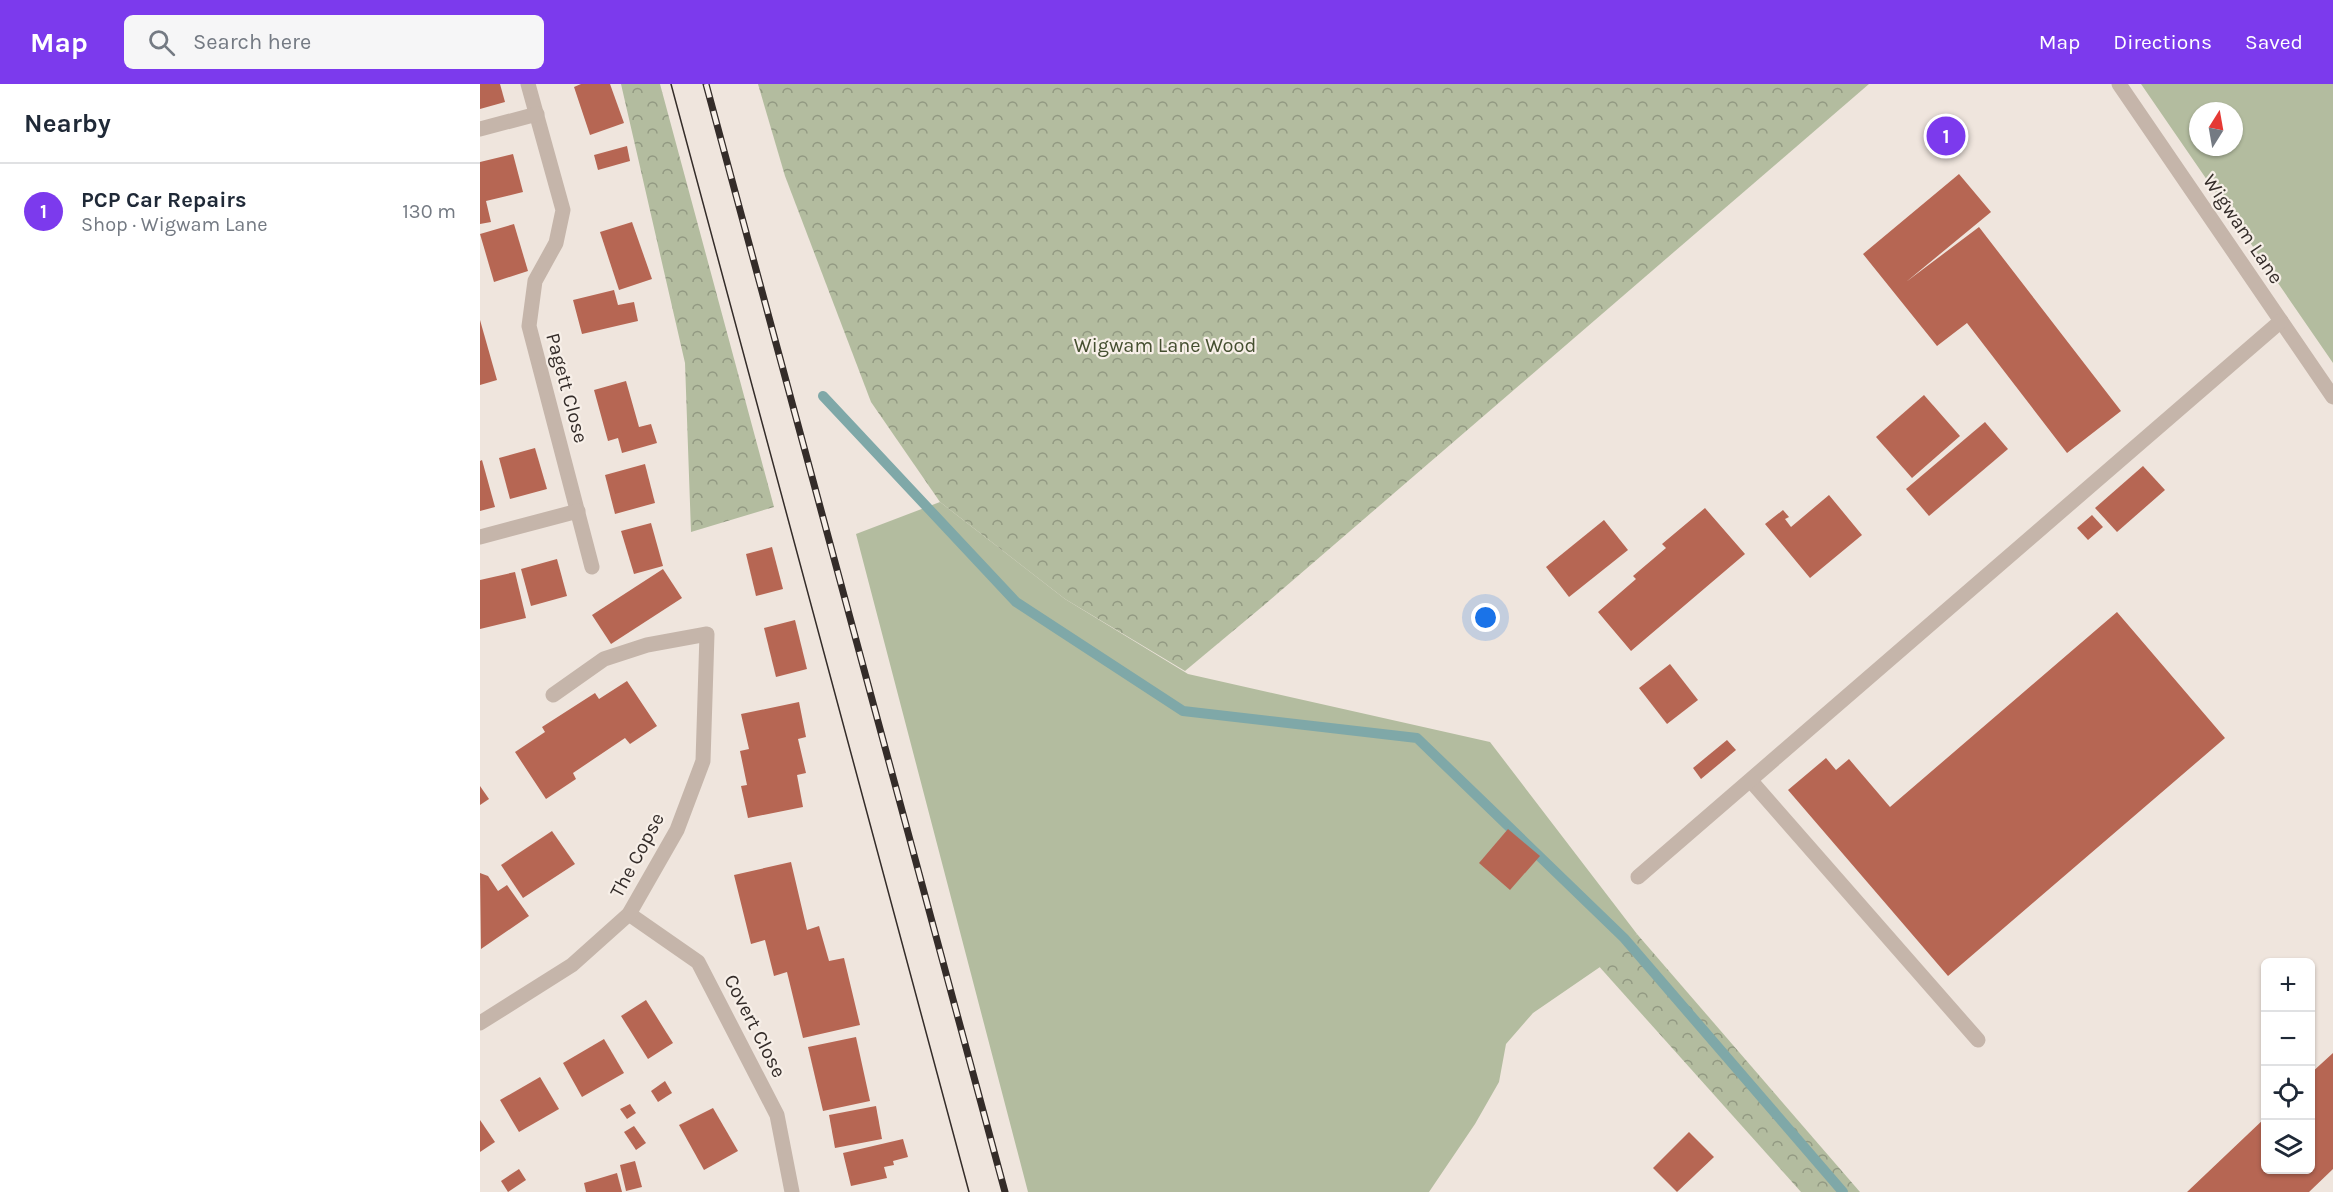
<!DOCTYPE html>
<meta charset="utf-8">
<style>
:root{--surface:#fff;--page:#f6f6f7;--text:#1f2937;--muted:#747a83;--line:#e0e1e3;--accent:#7c3aed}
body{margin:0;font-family:Karla,sans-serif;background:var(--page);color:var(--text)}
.controls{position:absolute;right:18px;bottom:18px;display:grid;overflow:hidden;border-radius:9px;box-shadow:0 2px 4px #0004}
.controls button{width:54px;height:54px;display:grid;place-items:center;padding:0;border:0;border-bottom:2px solid var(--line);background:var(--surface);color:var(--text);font:30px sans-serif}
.compass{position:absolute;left:1709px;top:18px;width:54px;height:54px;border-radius:50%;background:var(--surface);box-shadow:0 2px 4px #0004;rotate:11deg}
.you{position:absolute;left:1006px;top:534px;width:21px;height:21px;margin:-15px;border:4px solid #fff;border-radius:50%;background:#1a73e8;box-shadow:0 0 0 9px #1a73e833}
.badge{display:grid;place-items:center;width:39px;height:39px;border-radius:50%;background:var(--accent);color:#fff;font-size:20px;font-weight:700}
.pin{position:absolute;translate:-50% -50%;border:3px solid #fff;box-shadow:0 2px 6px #0006}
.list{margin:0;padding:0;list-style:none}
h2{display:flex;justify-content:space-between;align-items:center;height:78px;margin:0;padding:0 24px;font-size:26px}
h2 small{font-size:20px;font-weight:400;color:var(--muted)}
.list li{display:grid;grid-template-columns:39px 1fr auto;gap:18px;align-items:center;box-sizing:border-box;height:96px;padding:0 24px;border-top:2px solid var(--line)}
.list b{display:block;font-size:22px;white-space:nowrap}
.list p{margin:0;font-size:20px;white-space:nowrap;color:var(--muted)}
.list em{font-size:20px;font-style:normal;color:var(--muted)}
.icon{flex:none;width:33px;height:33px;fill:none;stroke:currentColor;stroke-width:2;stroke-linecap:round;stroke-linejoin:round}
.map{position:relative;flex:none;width:1853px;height:1108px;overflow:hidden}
header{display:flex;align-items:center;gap:36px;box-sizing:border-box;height:84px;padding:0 30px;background:var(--accent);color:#fff}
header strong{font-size:28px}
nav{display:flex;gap:33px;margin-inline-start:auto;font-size:21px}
.search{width:420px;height:54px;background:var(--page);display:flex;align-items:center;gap:15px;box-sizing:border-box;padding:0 21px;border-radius:9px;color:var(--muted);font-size:22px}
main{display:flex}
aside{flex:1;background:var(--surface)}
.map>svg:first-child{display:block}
.grass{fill:#b3bc9f;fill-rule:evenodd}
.forest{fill:url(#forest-crowns)}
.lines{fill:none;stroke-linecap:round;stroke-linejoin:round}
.stream{stroke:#7fa8a8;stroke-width:10}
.building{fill:#b66653}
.minor{stroke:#c5b5aa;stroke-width:15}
.tram{stroke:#342c29;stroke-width:1.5}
.rail-casing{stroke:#342c29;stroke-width:7}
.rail{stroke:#f7efe8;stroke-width:4.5;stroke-dasharray:14;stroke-linecap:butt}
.labels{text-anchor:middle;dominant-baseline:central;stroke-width:4.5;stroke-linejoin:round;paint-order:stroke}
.street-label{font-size:20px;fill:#342c29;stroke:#f7efe8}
.park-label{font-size:20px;fill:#454f30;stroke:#f7efe8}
</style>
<header>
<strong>Map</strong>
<div class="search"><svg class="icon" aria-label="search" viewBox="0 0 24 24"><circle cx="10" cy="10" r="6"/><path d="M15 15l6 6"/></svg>Search here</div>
<nav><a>Map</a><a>Directions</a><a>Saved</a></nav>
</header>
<main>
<aside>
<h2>Nearby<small></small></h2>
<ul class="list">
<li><span class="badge">1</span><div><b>PCP Car Repairs</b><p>Shop · Wigwam Lane</p></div><em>130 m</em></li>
</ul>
</aside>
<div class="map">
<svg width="1853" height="1108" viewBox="0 0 1853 1108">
<defs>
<pattern id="forest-crowns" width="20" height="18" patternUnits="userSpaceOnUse" patternTransform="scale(1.5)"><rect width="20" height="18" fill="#b3bc9f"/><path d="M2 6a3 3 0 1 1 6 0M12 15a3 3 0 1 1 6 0" fill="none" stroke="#929982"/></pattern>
</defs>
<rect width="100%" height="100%" fill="#efe5dd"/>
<g class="grass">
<path d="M1661,0H1853V279ZM1718,27H1754V63H1718Z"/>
<path d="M460,418L585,515L708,590L1010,658L1157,850L1120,883L1053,929L1026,960L1019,998L995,1040L949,1108H548L376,450Z"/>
</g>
<g class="forest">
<path d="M141,0H180L294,423L211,448L205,279Z"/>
<path d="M278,0H1389L783,522L705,587L585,515L460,418L391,318L305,92Z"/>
<path d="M1157,850L1380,1108H1321L1116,879Z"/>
</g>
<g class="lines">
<path class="stream" d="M343,312L536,518L703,627L937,654L1144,854L1363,1108"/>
</g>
<g class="building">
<path d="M0,0H20L25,18L0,25Z"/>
<path d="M101,0H130L144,39L110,51L94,3Z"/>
<path d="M147,62L150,77L118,86L114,71Z"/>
<path d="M33,70L43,108L6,117L11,138L0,140V78Z"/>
<path d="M1479,90L1511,128L1426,198L1499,143L1641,327L1587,369L1487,239L1457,262L1383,170Z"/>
<path d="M152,138L172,195L139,206L120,148Z"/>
<path d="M34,140L48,187L14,198L0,150Z"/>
<path d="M134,206L138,221L154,218L158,237L102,250L93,216Z"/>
<path d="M0,236L17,296L0,301Z"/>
<path d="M146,297L159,343L171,340L177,359L142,369L138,354L128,357L114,306Z"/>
<path d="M1444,311L1480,352L1432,394L1396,353Z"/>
<path d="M1505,338L1528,365L1449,432L1426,405Z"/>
<path d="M55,364L67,405L30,415L19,374Z"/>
<path d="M2,376L15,423L0,427V377Z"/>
<path d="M165,380L175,419L135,430L125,391Z"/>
<path d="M1663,382L1685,406L1637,448L1615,424Z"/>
<path d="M1349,411L1382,451L1330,494L1285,440L1303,426L1309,433L1305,435L1311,443Z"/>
<path d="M1225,424L1265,470L1151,567L1118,528L1156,495L1153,492L1186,464L1182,460Z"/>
<path d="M1612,431L1623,443L1608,456L1597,444Z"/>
<path d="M1124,436L1148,466L1089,513L1066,483Z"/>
<path d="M171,439L183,482L154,490L141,447Z"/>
<path d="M292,463L303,505L276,512L266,470Z"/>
<path d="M77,475L87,512L51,522L41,485Z"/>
<path d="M183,485L202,514L131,560L112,531Z"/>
<path d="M35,488L46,534L0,545V496Z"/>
<path d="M1637,528L1745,654L1468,892L1308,706L1346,674L1356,686L1369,675L1410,723Z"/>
<path d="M315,536L327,585L296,593L284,544Z"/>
<path d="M1190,580L1218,616L1187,640L1159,604Z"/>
<path d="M147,597L177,642L150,660L145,654L93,689L96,695L66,715L35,668L65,648L62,643L115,609L119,615Z"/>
<path d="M319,618L326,653L318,655L326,689L317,691L323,723L268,734L261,702L267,701L260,667L269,665L261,630Z"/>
<path d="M1247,656L1256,666L1221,695L1213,684Z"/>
<path d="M0,702L9,715L0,721Z"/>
<path d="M1028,745L1060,772L1030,806L999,779Z"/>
<path d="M72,747L95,780L43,814L21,781Z"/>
<path d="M311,778L327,846L339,842L349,877L364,874L380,941L323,954L307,888L294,892L285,856L271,860L254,791Z"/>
<path d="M0,789L8,792L18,807L27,801L49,832L1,865Z"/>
<path d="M166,916L193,959L168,975L141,932Z"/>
<path d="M376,953L390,1017L343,1027L328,963Z"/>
<path d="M124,955L144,989L102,1013L83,979Z"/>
<path d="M1853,969V1085L1829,1108H1707L1786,1033V1086H1830V990Z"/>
<path d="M60,993L79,1025L39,1048L20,1016Z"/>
<path d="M185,997L192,1009L178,1018L171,1007Z"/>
<path d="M150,1020L156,1029L147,1035L140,1025Z"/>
<path d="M396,1022L402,1055L355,1064L349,1031Z"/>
<path d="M233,1024L258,1067L224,1086L199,1041Z"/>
<path d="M0,1036L15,1058L0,1068Z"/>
<path d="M154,1042L166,1059L156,1066L144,1048Z"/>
<path d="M1209,1048L1234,1073L1197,1108L1173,1084Z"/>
<path d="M423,1055L428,1073L413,1077L414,1081L404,1083L407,1094L371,1102L363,1069Z"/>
<path d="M155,1077L162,1103L146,1107L140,1081Z"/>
<path d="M39,1085L46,1096L28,1108L21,1097Z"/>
<path d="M137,1089L142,1108H106L104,1099Z"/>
</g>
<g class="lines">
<g class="minor">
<path d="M48,0L83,126L76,159L55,197L49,242L112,483"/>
<path d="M1639,0L1853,313"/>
<path d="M0,45L57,30"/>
<path d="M0,453L98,427"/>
<path d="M1271,697L1498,956"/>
<path d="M1158,793L1801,237"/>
<path d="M149,830L218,878L297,1031L312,1108"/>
<path d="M0,939L92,881L149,830L197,746L223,677L227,550L167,561L124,575L73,611"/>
</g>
<path class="tram" d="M191,0L489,1108"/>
<defs>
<path id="rail" d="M226,0L525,1108"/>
</defs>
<use href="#rail" class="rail-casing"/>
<use href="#rail" class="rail"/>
</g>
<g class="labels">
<g class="street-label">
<text transform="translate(1763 145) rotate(56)">Wigwam Lane</text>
<text transform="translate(87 304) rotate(75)">Pagett Close</text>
<text transform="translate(157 771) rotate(-62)">The Copse</text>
<text transform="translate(275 942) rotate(63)">Covert Close</text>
</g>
<g class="park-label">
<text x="685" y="261">Wigwam Lane Wood</text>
</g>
</g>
</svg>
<div class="controls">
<button>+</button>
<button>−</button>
<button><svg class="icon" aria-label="locate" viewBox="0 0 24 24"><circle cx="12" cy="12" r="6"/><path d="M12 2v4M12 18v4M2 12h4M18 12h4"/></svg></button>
<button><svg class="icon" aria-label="layers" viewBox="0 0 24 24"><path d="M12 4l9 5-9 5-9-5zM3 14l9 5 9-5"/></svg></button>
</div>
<svg class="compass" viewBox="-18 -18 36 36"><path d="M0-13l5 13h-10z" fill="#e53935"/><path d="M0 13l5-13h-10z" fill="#747a83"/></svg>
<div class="you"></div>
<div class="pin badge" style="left:1466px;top:52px">1</div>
</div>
</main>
